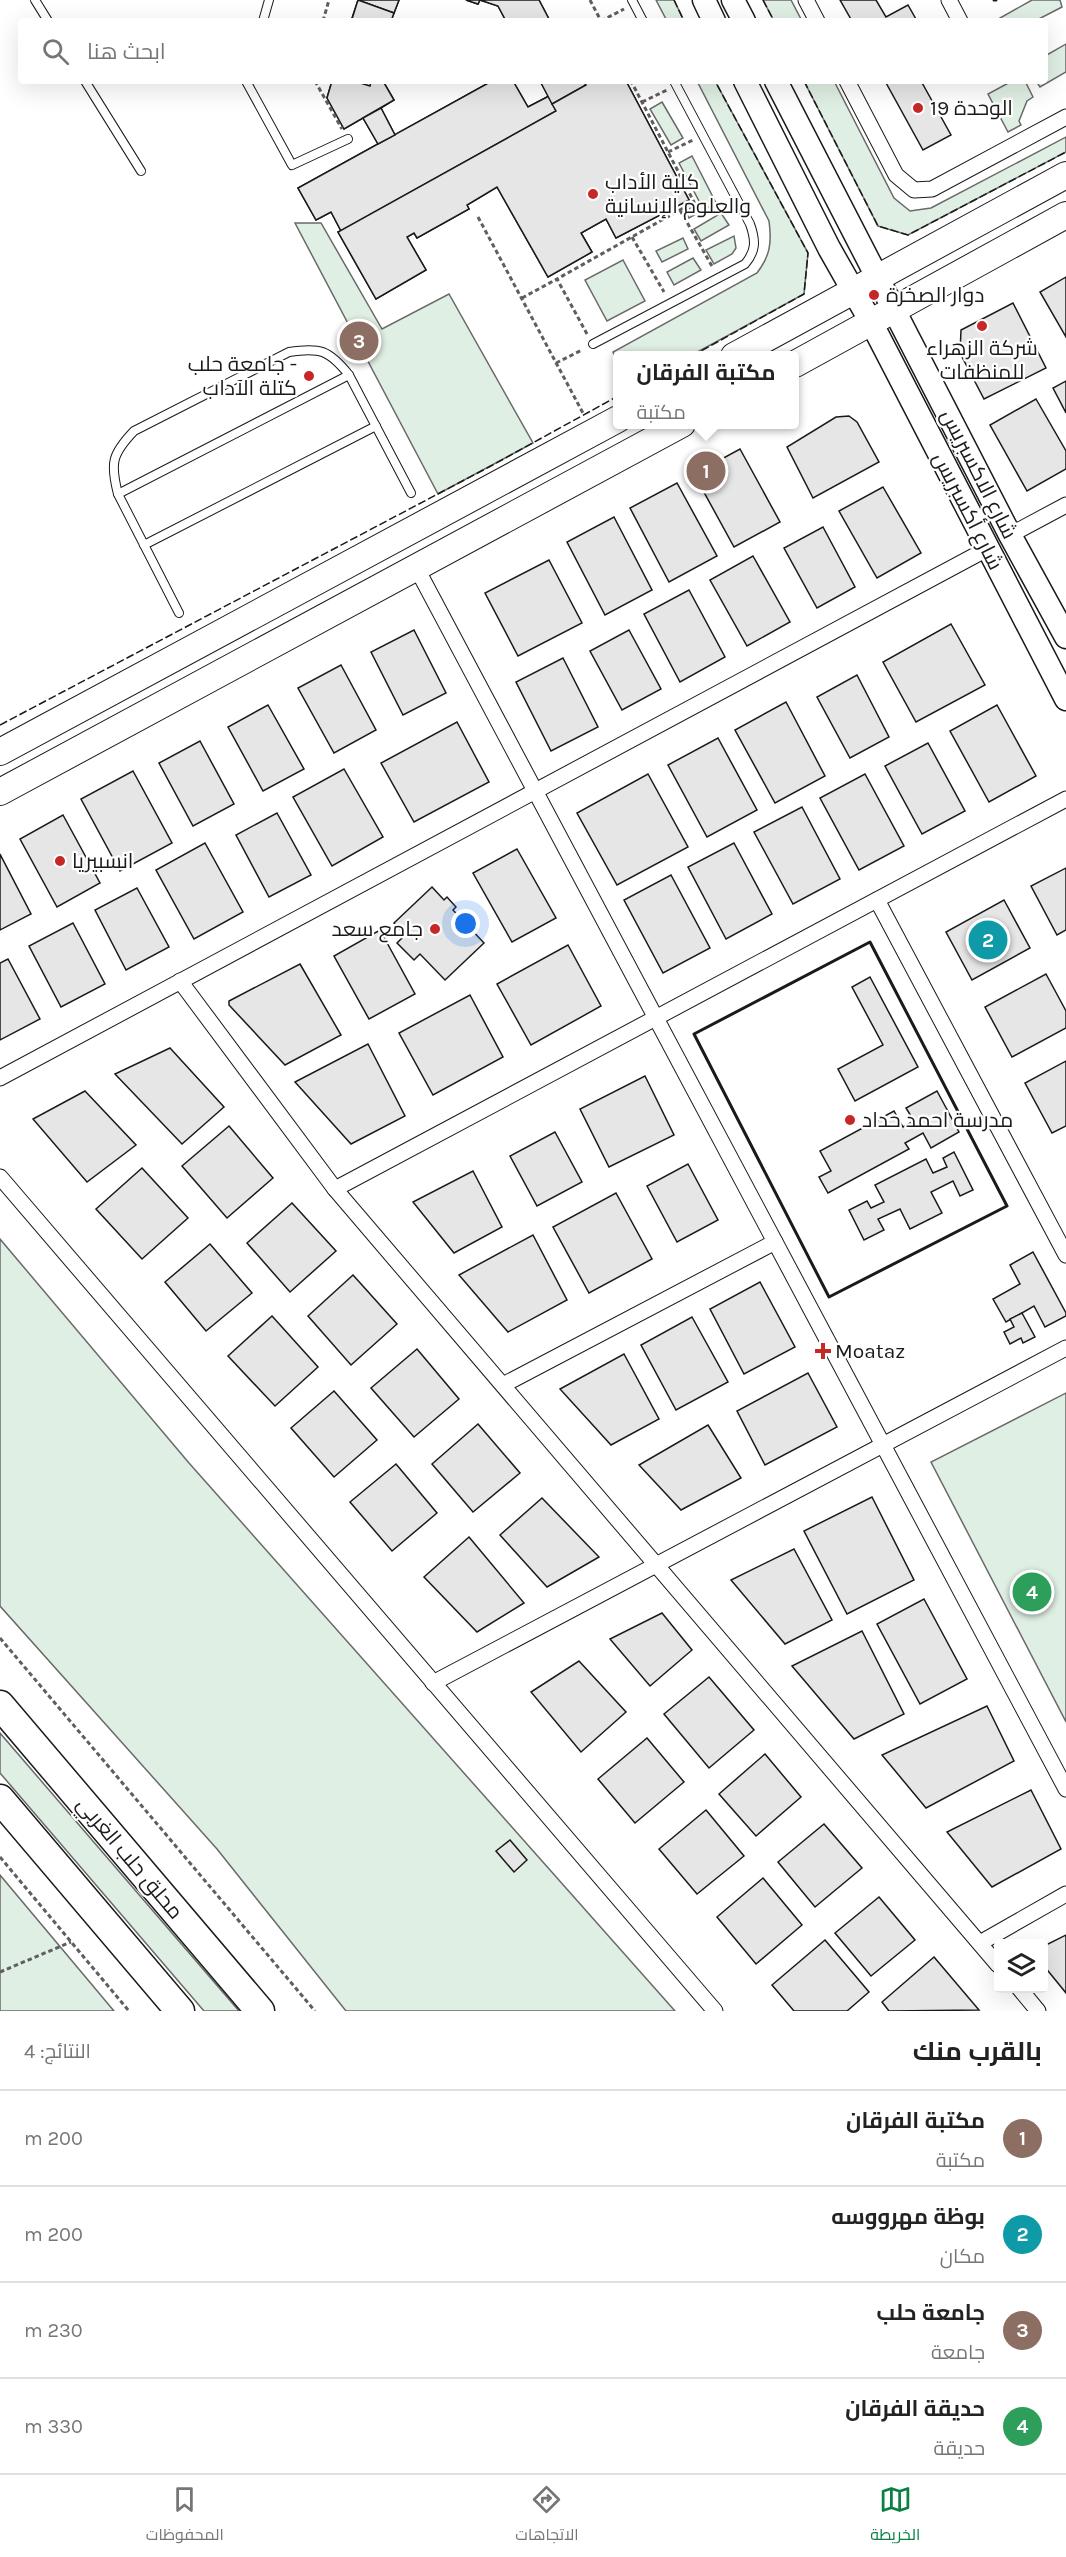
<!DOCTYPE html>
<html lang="ar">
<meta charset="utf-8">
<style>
:root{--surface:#fff;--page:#f2f2f2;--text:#222;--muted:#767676;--line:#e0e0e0;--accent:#0b8043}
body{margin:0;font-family:Karla,Cairo,sans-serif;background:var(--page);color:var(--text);direction:rtl}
.controls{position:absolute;right:18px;bottom:18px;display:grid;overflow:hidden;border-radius:6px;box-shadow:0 6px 24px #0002}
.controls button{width:54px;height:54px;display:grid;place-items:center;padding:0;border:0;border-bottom:2px solid var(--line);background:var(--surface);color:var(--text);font:30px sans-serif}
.you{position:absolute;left:466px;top:924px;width:21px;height:21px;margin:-15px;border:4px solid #fff;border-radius:50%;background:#1a73e8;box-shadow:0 0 0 9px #1a73e833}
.badge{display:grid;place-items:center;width:39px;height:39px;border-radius:50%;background:var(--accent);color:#fff;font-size:20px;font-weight:700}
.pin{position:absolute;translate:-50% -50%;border:3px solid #fff;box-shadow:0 2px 6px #0006}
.popup{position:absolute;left:613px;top:351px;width:186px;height:78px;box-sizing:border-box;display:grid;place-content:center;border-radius:6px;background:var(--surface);filter:drop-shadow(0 2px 4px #0005);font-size:20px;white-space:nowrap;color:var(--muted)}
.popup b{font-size:22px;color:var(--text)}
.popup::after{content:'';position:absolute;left:50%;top:100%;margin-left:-12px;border:12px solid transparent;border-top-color:var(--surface)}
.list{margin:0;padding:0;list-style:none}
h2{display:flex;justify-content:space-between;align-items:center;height:78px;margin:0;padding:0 24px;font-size:26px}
h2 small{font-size:20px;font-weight:400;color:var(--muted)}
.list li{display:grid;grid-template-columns:39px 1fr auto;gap:18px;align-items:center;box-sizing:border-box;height:96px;padding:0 24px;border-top:2px solid var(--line)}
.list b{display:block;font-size:22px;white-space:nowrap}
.list p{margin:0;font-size:20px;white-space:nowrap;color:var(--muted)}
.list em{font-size:20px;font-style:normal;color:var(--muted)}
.icon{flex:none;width:33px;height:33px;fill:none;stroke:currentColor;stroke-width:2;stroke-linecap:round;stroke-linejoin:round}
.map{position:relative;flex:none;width:1066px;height:2011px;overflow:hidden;direction:ltr}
.search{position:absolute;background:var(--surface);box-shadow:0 6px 24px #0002;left:18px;right:18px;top:18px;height:66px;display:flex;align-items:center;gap:15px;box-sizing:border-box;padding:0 21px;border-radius:6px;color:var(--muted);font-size:22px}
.sheet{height:462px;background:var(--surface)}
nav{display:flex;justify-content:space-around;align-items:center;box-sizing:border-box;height:84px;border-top:2px solid var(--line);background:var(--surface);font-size:16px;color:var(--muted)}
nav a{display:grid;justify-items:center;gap:3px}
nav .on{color:var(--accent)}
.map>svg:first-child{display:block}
.green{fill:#e0efe3;stroke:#6a6a6a;stroke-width:1.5}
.building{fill:#e6e6e6;stroke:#1a1a1a;stroke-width:1.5}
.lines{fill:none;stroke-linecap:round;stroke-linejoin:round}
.lane-casing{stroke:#1a1a1a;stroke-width:10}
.street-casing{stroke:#1a1a1a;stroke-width:17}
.secondary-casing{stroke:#1a1a1a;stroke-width:25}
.primary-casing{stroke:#1a1a1a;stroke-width:28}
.highway-casing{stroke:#1a1a1a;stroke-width:31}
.path{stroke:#5f5f5f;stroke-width:3;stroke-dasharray:4.5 3;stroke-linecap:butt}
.lane{stroke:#fff;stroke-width:8}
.street{stroke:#fff;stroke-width:15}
.secondary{stroke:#fff;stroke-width:22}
.primary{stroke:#fff;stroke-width:26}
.highway{stroke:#fff;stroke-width:28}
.fence{stroke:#1a1a1a;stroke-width:1.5;stroke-dasharray:8 3;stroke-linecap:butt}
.wall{stroke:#1a1a1a;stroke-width:3}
.poi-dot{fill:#c62828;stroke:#fff;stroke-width:2}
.labels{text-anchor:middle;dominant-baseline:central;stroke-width:4.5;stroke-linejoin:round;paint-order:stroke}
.poi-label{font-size:21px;fill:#1a1a1a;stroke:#fff;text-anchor:start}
.street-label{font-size:21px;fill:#1a1a1a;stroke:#fff}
</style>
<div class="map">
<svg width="1066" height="2011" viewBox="0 0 1066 2011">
<rect width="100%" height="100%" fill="#fff"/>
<g class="green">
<path d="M656,0H674L684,21H667Z"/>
<path d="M763,0H791L802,21H774Z"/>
<path d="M1032,0H1060L1062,7L1035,21H1002L1000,18Z"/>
<path d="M1066,44V72L1040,87L1036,81H1045V56Z"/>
<path d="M697,81H715L808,253L804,294L692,355L618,356L617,361L613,352L757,273C770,256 772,243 769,221Z"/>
<path d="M804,81H834L894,198L910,211L931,208L1066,137V152L908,235L878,226Z"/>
<path d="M1012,81H1025L1033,97L1027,101L1019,121L1021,125L1008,132L988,94Z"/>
<path d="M662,102L683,138L671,145L650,109Z"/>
<path d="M692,156L716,203L689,218L685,211L700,203L679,163Z"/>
<path d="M721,213L729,225L701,241L694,229Z"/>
<path d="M295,223H321L382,329L449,294L533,443L438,494Z"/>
<path d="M734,236L736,248L732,254L714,264L706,250Z"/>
<path d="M683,238L688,249L662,262L656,251Z"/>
<path d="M693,258L701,270L674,285L667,272Z"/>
<path d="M623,260L645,301L607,321L585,280Z"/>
<path d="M0,1239L189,1463L675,2011H346L217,1849L0,1606Z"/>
<path d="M1066,1393V1722L931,1462Z"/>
<path d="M0,1733L239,2011H204L0,1773Z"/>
<path d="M0,1875L114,2011H0Z"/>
</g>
<g class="building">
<path d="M358,0H399L391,21H351Z"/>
<path d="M358,0H399L394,13Z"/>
<path d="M358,0L394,13L391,21H359L352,19Z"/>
<path d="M466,0H539L550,21H506L498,6L480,0L478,4Z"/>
<path d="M466,0H539L550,21H506L498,6L480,0L478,4Z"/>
<path d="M840,0H876L886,17L908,5L917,21H852Z"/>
<path d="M332,81H383L394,100L381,108L395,135L492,81H513L528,107L549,96L540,81H626L689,200L616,238L606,219L581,233L592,252L548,277L497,187L467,205L469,209L417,238L414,233L407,237L426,270L376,299L338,232L341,231L331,212L316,220L298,188L378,144L363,118L344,129L327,98Z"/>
<path d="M332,81H354L370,86L371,81H383L394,100L344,129L327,98Z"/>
<path d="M492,81H513L528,107L549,96L556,111L341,231L331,212L316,220L298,188Z"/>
<path d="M540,81H583L586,85L552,104Z"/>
<path d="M583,81H626L689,200L616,238L606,219L581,233L592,252L548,277L497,187L467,205L469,209L417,238L414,233L407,237L426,270L376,299L338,232L556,111L552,104L586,85Z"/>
<path d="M885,81H921L951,135L923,150Z"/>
<path d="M381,108L395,135L378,144L363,118Z"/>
<path d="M1066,277V337L1040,292Z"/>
<path d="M1013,303L1046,368L984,399L960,353L961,330Z"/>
<path d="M1066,381V413L1053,388Z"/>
<path d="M1036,399L1066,451V469L1027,491L990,425Z"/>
<path d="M849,416L857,422L879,462L813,498L787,447L836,417Z"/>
<path d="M740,449L780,522L734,547L694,474Z"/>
<path d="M677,483L717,556L669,582L630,508Z"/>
<path d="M883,487L921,553L877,578L839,511Z"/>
<path d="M614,517L652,590L605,615L567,542Z"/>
<path d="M823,527L855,587L817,608L784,548Z"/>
<path d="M753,556L790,622L747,646L710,580Z"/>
<path d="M549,560L582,623L518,656L485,593Z"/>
<path d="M689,590L725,657L680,682L644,614Z"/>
<path d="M951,624L985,685L916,722L883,662Z"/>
<path d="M414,630L446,693L403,715L371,652Z"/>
<path d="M629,630L661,689L622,710L590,651Z"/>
<path d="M563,658L598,727L551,751L516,682Z"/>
<path d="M341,665L376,730L334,753L298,688Z"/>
<path d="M857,675L889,737L850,758L817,697Z"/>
<path d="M786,702L825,776L775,803L735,730Z"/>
<path d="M268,705L304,769L263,791L228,727Z"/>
<path d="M997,705L1036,776L989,802L950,731Z"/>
<path d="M457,722L489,782L414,822L381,763Z"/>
<path d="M718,738L757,810L707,837L668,765Z"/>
<path d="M200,741L234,804L193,826L159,763Z"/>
<path d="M928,743L965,811L922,834L885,766Z"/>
<path d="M344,769L383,837L332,866L293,797Z"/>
<path d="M133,771L172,843L120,871L81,799Z"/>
<path d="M648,774L688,847L617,885L577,813Z"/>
<path d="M865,774L904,846L859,870L820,798Z"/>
<path d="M802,807L840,879L793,904L754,832Z"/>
<path d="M277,813L311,875L269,897L236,835Z"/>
<path d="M63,815L100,883L57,907L20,839Z"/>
<path d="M205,843L243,912L194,939L156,870Z"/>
<path d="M734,843L772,914L726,939L688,867Z"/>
<path d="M517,849L556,918L512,942L473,873Z"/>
<path d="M0,854L31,914L0,930Z"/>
<path d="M1066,868V930L1057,935L1031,886Z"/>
<path d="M671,875L710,948L663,973L624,900Z"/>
<path d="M432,887L444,900L447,897L456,907L453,910L484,943L445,980L420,954L414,960L397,943L405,935L394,923Z"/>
<path d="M137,888L169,947L126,970L95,910Z"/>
<path d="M1004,900L1030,948L972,980L946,932Z"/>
<path d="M73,923L105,984L61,1007L29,946Z"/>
<path d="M380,930L415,994L369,1019L334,956Z"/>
<path d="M568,945L601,1006L531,1045L497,984Z"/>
<path d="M8,959L40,1019L0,1040V963Z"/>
<path d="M300,964L341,1035L285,1065L229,1005V1001Z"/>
<path d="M1046,974L1066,1011V1028L1012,1057L985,1007Z"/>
<path d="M870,977L918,1067L855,1101L838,1069L883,1045L852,987Z"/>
<path d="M470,995L503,1057L433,1095L399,1033Z"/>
<path d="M368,1044L405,1116L351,1144L295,1082Z"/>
<path d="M170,1048L224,1107L182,1144L115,1074Z"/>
<path d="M1066,1061V1126L1052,1133L1025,1083Z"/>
<path d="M645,1076L674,1135L609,1167L580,1109Z"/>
<path d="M85,1091L136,1145L87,1182L33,1119Z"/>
<path d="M937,1091L959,1132L931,1148L923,1133L905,1143L909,1149L828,1193L819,1177L831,1171L820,1151L894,1111L903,1127L914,1121L906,1108Z"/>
<path d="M229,1126L273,1178L227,1218L182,1166Z"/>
<path d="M555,1132L582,1182L537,1206L510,1156Z"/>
<path d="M954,1152L973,1190L960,1196L953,1181L931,1192L942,1213L910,1229L900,1209L878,1219L884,1230L864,1240L849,1210L867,1201L871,1208L884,1202L875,1185L926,1159L933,1173L947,1167L943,1158Z"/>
<path d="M688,1164L718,1220L677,1242L647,1186Z"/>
<path d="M142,1168L188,1218L142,1259L96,1209Z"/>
<path d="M473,1171L502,1227L454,1253L413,1202Z"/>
<path d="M616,1193L652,1259L589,1293L553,1227Z"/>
<path d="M292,1203L336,1251L290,1292L247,1243Z"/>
<path d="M533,1235L567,1300L508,1332L459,1275Z"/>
<path d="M210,1244L252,1293L206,1331L165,1282Z"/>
<path d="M1033,1252L1066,1313V1316L1045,1327L1034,1306L1006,1322L993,1299L1020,1284L1010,1265Z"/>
<path d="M353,1275L397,1324L351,1365L308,1316Z"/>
<path d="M760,1282L795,1347L744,1374L710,1309Z"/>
<path d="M1022,1313L1035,1337L1023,1343L1021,1338L1010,1344L1004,1332L1014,1327L1010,1319Z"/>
<path d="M272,1316L318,1367L275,1406L228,1356Z"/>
<path d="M692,1317L728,1382L676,1410L641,1345Z"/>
<path d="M417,1349L459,1399L414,1437L371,1388Z"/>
<path d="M624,1354L659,1419L611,1445L560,1389Z"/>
<path d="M808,1373L837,1427L765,1465L737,1411Z"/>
<path d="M334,1391L377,1440L334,1477L291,1428Z"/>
<path d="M478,1424L520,1473L473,1512L432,1464Z"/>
<path d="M708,1425L741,1478L681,1510L639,1465Z"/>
<path d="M396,1464L437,1513L392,1551L350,1502Z"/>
<path d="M872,1497L914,1580L847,1614L804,1531Z"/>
<path d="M542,1498L599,1557L547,1587L500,1535Z"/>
<path d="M469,1537L524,1603L477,1632L424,1577Z"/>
<path d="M794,1549L832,1620L785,1644L731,1580Z"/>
<path d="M924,1599L967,1679L920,1704L877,1624Z"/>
<path d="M662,1613L692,1650L650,1686L610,1639Z"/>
<path d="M862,1631L904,1714L854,1739L792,1666Z"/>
<path d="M579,1661L626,1712L581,1752L531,1692Z"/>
<path d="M709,1677L754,1730L709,1768L664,1714Z"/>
<path d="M987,1706L1014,1761L926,1808L882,1755Z"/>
<path d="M647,1738L684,1782L635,1823L598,1779Z"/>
<path d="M765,1754L801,1797L756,1836L719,1794Z"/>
<path d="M1031,1790L1061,1849L992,1887L947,1832Z"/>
<path d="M706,1810L744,1856L697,1894L659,1849Z"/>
<path d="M824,1824L862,1868L815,1907L778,1862Z"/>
<path d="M510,1840L527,1860L514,1872L496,1851Z"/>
<path d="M763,1878L802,1925L756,1964L717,1917Z"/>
<path d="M879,1897L915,1940L871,1976L835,1933Z"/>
<path d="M1066,1935V1993L1044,1966V1946Z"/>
<path d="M825,1940L869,1992L847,2011H794L772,1985Z"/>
<path d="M934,1957L979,2010L889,2011L882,2002Z"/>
</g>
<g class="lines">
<defs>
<g id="lane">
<path d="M35,0L48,21"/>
<path d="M632,0L643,21"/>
<path d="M263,21L269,0"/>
<path d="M85,81L141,171"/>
<path d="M246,81L292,165L348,139"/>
<path d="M593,344L745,264C756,251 756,241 750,224L674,81"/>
<path d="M118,494L349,375"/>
<path d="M144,545L376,426"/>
<path d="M179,613L118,494C110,463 112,454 134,431L289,352C320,347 329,350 349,375L411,493"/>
</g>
<g id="street">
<path d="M806,0L817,21"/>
<path d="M949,0L960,21"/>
<path d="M847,81L896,175L914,190L932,189L1066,117"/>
<path d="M1010,535L1066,505"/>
<path d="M416,567L1066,1789"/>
<path d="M877,900L1066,1255"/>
<path d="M180,981L335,1189L998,1965"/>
<path d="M0,1078L987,549"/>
<path d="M0,1177L715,2011"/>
<path d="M335,1189L1066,799"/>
<path d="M503,1385L775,1242"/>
<path d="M433,1683L1066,1348"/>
<path d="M980,1943L1066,1894"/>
<path d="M1019,1988L1038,2011"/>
</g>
<g id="secondary">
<path d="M704,0L714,21"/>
<path d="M733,0L744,21"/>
<path d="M745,81L829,248L871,322L1066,699"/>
<path d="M776,81L1010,535L1066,637"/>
</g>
<g id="primary">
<path d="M734,356L1066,175"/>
<path d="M795,364L1066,215"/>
<path d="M0,752L618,419"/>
<path d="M0,792L682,424"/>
</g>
<g id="highway">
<path d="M0,1705L260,2011"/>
<path d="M0,1799L180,2011"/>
</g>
</defs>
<use href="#lane" class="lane-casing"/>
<use href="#street" class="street-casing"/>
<use href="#secondary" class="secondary-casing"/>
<use href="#primary" class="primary-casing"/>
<use href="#highway" class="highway-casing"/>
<g class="path">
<path d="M590,0L601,21"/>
<path d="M323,21L329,0"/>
<path d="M601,21L624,9"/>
<path d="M315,81L342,129"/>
<path d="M642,102L667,90"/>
<path d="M668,152L693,140"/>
<path d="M680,210L713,268"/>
<path d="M478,217L584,415"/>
<path d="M632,237L664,292"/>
<path d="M522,298L557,279"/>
<path d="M587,334L557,279L694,202L631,81"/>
<path d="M556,363L582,350"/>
<path d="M0,1638L315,2011"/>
<path d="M0,1857L129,2011"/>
<path d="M0,1972L71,1942"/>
</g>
<use href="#lane" class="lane"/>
<use href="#street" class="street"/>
<use href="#secondary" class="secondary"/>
<use href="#primary" class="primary"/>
<use href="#highway" class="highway"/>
<g class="fence">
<path d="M674,0L684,21"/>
<path d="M763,0L774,21"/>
<path d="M804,81L878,226L908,235L1066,152"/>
<path d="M692,356L804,294L808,253L715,81"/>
<path d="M0,725L489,467L618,396"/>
</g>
<g class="wall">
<path d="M994,0H996"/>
<path d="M870,942L1007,1206L829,1297L694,1034Z"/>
</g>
</g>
<g class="poi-dot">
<circle cx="918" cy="108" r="6"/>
<circle cx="593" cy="194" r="6"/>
<circle cx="874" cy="295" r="6"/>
<circle cx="982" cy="326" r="6"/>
<circle cx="309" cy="376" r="6"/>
<circle cx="60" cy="861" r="6"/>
<circle cx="435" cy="929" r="6"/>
<circle cx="850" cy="1120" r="6"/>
<path d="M820 1342h6v6h6v6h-6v6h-6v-6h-6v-6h6z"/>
</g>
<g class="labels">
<g class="poi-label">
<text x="930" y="108">الوحدة 19</text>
<text x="605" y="182">كلية الأداب<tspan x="605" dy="24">والعلوم الإنسانية</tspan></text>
<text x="886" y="295">دوار الصخرة</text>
<text x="982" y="348" text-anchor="middle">شركة الزهراء<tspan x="982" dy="24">للمنظفات</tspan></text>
<text x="297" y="364" text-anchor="end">جامعة حلب -<tspan x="297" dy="24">كتلة الآداب</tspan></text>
<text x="72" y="861">انسبيريا</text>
<text x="423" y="929" text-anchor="end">جامع سعد</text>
<text x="862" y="1120">مدرسة احمد حداد</text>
<text x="835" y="1351">Moataz</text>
</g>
<g class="street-label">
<text transform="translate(979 474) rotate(63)">شارع الاكسبريس</text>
<text transform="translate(968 511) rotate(63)">شارع أكسبريس</text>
<text transform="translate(130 1858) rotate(50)">محلق حلب الغربي</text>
</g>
</g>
</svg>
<div class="controls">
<button><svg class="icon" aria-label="layers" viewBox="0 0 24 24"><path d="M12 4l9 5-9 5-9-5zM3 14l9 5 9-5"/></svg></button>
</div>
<div class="you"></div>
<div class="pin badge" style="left:706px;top:471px;background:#8d6e63">1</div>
<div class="popup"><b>مكتبة الفرقان</b>مكتبة</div>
<div class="pin badge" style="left:988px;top:940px;background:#0f9aa8">2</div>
<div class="pin badge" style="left:359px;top:341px;background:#8d6e63">3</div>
<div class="pin badge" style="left:1032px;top:1592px;background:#2e9e5b">4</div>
<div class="search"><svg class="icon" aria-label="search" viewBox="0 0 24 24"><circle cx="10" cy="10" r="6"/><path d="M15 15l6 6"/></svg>ابحث هنا</div>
</div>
<section class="sheet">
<h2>بالقرب منك<small>النتائج: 4</small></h2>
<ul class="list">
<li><span class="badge" style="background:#8d6e63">1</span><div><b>مكتبة الفرقان</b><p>مكتبة</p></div><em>200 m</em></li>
<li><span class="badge" style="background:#0f9aa8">2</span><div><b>بوظة مهرووسه</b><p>مكان</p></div><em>200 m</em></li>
<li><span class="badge" style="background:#8d6e63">3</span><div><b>جامعة حلب</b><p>جامعة</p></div><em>230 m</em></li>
<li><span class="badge" style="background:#2e9e5b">4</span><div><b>حديقة الفرقان</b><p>حديقة</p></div><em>330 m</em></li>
</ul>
</section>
<nav>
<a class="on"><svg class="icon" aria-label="map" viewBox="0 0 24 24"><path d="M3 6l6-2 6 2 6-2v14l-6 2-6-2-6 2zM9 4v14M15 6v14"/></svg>الخريطة</a>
<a><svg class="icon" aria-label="directions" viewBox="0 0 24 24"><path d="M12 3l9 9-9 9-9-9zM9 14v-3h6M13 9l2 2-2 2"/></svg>الاتجاهات</a>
<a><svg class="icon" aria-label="saved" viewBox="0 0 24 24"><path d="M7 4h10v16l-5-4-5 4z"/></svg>المحفوظات</a>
</nav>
